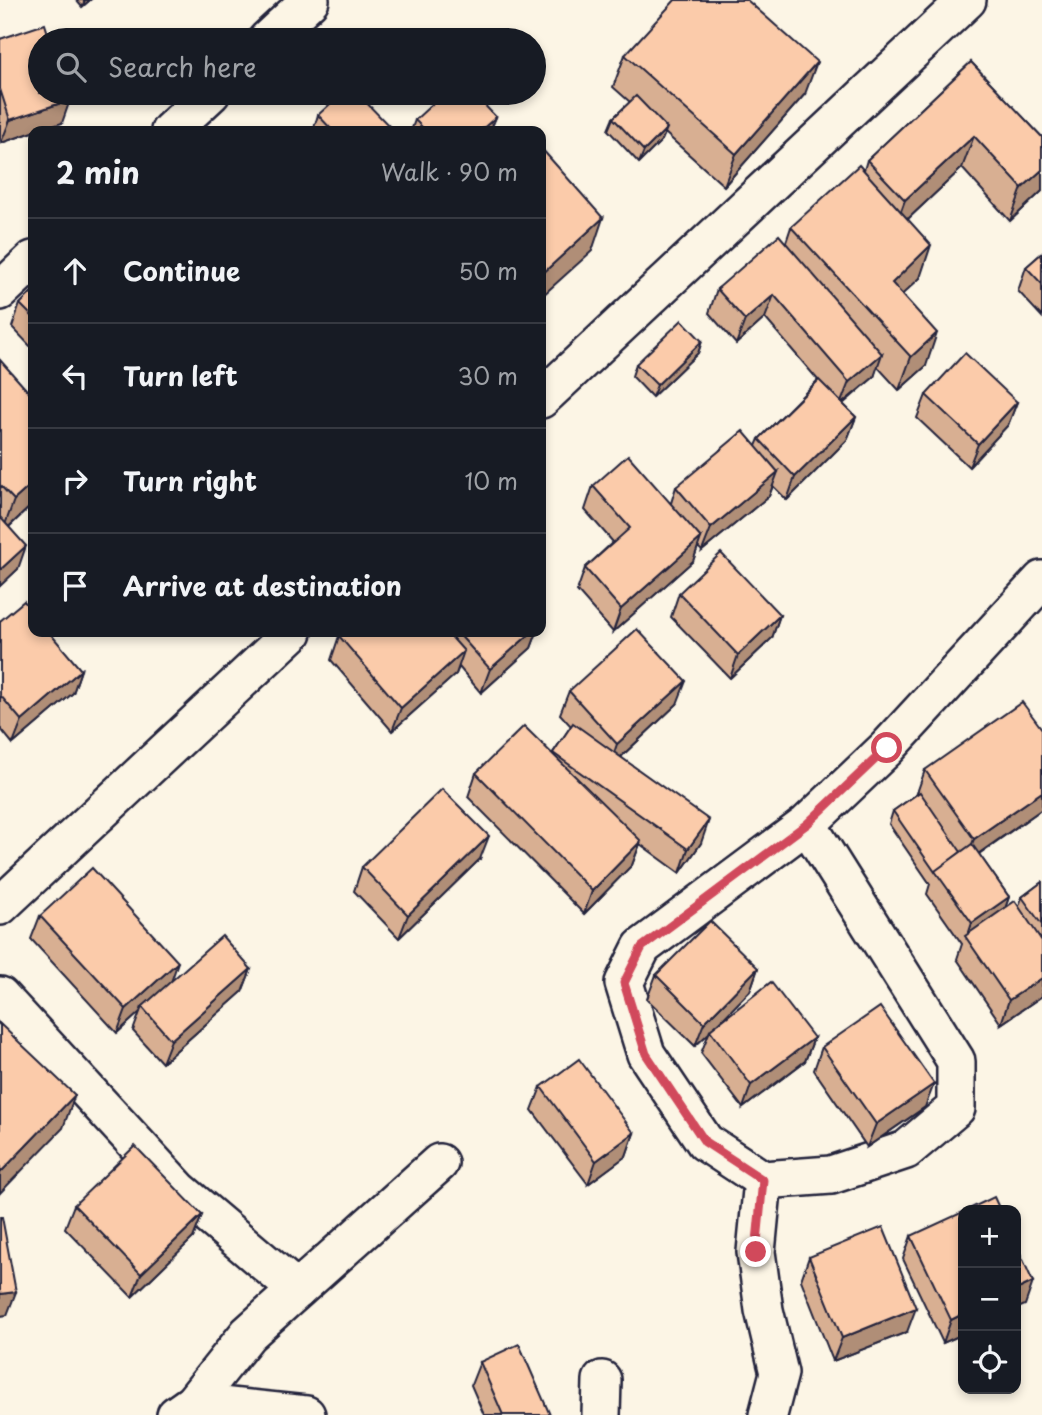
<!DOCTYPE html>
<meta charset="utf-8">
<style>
:root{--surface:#171b24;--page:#242831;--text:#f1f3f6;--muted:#9ea1a6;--line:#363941}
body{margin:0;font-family:"Playpen Sans",sans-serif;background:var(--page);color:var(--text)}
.controls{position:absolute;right:21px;bottom:21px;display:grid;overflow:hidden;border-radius:14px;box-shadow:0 4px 10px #0003}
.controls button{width:63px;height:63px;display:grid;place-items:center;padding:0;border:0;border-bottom:2px solid var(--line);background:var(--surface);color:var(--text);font:35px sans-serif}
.stop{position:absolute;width:21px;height:21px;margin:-16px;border:5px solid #d1495b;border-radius:50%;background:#fff}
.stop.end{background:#d1495b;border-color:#fff;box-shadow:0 2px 7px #0008}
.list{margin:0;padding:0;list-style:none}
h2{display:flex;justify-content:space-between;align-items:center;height:91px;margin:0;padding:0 28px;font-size:30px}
h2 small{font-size:23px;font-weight:400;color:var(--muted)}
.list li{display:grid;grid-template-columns:46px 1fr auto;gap:21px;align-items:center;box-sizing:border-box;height:105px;padding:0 28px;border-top:2px solid var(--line)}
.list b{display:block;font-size:26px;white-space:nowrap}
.list em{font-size:23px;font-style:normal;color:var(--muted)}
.icon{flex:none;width:38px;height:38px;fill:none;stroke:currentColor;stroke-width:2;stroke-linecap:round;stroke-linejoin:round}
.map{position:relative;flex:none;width:1042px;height:1415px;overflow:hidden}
.search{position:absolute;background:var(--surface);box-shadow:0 4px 10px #0003;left:28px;top:28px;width:518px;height:77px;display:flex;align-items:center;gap:18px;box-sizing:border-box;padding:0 24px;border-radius:38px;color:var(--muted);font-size:26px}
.panel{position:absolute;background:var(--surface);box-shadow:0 4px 10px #0003;left:28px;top:126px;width:518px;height:511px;border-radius:14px}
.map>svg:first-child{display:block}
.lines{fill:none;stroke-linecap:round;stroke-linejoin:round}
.street-casing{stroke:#22223b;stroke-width:42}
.street{stroke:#fcf5e5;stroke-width:37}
.wall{fill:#d8af92;stroke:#22223b;stroke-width:2}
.shaded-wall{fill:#b08e77;stroke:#22223b;stroke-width:2}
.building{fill:#fbcbaa;stroke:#22223b;stroke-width:2}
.route{stroke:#d1495b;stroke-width:9}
</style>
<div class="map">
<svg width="1042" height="1415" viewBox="0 0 1042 1415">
<rect width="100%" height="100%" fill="#fcf5e5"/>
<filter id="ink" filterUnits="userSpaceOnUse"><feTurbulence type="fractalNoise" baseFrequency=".0143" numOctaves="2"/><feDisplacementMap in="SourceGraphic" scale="14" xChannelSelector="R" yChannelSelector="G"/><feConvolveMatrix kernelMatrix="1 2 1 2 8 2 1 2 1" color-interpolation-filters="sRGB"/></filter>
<g filter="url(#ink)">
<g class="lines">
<defs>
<g id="street">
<path d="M267,40L310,0"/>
<path d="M170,131L211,93"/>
<path d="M0,291L33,260"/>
<path d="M541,399L967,0"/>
<path d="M807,824L956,1061V1108L906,1150L831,1175L763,1180L705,1142L646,1054L624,983L642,947L807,824L887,748L1042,580"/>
<path d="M0,906L293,632"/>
<path d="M0,996L179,1190L297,1290"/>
<path d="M763,1180L756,1252L764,1310L779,1373L768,1415"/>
<path d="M193,1403L306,1415"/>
<path d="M176,1415L193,1403L248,1334L439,1163"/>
<path d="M601,1415L602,1380"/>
</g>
</defs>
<use href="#street" class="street-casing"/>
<use href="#street" class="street"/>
</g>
<g class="wall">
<path d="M76,0H90L82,7Z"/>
<path d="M0,39L62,123L33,131V132L1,143L0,138Z"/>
<path d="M625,55L805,94L724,186L665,133L662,140L639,163L608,130L613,118L630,102L613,87Z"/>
<path d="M971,62L1042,137V191L1010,221L962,168L908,219L920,278L902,294L926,366L899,390L877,366L874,377L843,404L856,417L847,440L787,500L773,486L769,496L702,551L698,547L693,561L613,632L577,591L585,568L613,542L585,510L593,486L671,503L676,487L756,446L759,439L818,380L765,318L736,344L709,313L717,289L786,242L791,227L864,170L867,160Z"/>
<path d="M318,115L394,131H313Z"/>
<path d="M496,117L490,131H411L415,120Z"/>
<path d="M1042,253V317L1018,291L1026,267Z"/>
<path d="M33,291V349L12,327L20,304Z"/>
<path d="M702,341L698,353L652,397L632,376L636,364Z"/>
<path d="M0,360L33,504L9,527L18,569L0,586Z"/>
<path d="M926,395L1017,402L1008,425L969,467L917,418Z"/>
<path d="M679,593L780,615L772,638L730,678L671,617Z"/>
<path d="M0,621L81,670L73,693L13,744L0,728Z"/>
<path d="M344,632H537L531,648L481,693L459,667L456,674L392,731L331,660L339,636Z"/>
<path d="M569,691L677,704L621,757L701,843L680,873L640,844L632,865L584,914L468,797L476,773L552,754L571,726L560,714Z"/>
<path d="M1042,729V809L979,854L1009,897L1005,908L1019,906L1022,897L1042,882V996L1001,1024L957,959L962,944L927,894L930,884L889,824L893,811L917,794V793L925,770Z"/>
<path d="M480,859L399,938L354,891L362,867Z"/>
<path d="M40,916L171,981L251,969L242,992L162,1063L133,1031L140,1012L117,1033L31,939Z"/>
<path d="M758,968L750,991L718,1023L814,1038L805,1061L743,1108L701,1053L709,1033L695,1046L647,999L656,975Z"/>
<path d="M822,1047L925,1107L867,1147L814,1070Z"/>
<path d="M541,1087L634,1133L626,1156L588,1184L532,1110Z"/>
<path d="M74,1205L202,1215L193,1238L132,1297L65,1228Z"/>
<path d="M911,1236L963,1334L943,1343L903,1259Z"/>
<path d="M809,1257L907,1332L833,1361L801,1280Z"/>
<path d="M480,1362L550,1415H484L471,1385Z"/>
</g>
<g class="shaded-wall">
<path d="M85,0H90L82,7Z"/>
<path d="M817,62L805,94L724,186L736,154Z"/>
<path d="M70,100L62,123L37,131H33V132L1,143L10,120Z"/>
<path d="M496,117L490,131H480Z"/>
<path d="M667,128L662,140L639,163L644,151Z"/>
<path d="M974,136L962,168L893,233L905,200Z"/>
<path d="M1042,170V191L1010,221L1022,188Z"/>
<path d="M603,218L592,251L541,297V275Z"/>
<path d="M931,245L920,278L880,315L892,283Z"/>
<path d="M774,295L765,318L736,344L745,320Z"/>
<path d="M937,333L926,366L899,390L911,357Z"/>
<path d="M702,341L698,353L652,397L657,385Z"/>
<path d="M882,354L874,377L840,405L849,382Z"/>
<path d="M1017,402L1008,425L969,467L978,444Z"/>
<path d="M856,417L847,440L787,500L795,477Z"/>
<path d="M778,472L769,496L702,551L711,528Z"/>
<path d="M33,483V504L2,533L14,500Z"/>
<path d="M701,538L693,561L613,632L621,609Z"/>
<path d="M26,546L18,569L0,586V570Z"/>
<path d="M780,615L772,638L730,678L738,655Z"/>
<path d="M532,632H537L531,648L481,693L490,669Z"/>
<path d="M464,651L456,674L392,731L401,708Z"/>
<path d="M81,670L73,693L13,744L22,721Z"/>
<path d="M686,681L677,704L609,768L617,744Z"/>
<path d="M1042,792V809L965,863L974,839Z"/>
<path d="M709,820L701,843L680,873L688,849Z"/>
<path d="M489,836L480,859L399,938L408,915Z"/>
<path d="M641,841L632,865L584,914L592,891Z"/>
<path d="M1009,897L1001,920L967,938L972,923Z"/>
<path d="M178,962L170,985L142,1007L140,1012L117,1033L126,1009Z"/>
<path d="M758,968L750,991L711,1031L710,1030L709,1033L695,1046L704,1023Z"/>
<path d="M251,969L242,992L162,1063L171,1040Z"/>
<path d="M1042,978V996L1001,1024L1009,1000Z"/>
<path d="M814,1038L805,1061L743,1108L751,1085Z"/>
<path d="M934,1084L925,1107L867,1147L876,1124Z"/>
<path d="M75,1095L63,1128L0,1193V1173Z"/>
<path d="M634,1133L626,1156L588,1184L596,1161Z"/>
<path d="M202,1215L193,1238L132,1297L141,1274Z"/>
<path d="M1033,1282L1025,1305L1016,1309V1290Z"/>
<path d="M16,1292L7,1315L0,1316V1294Z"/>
<path d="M916,1308L907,1332L833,1361L842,1338Z"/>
<path d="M963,1314V1334L943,1343L951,1320Z"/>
</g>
<g class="building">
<path d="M675,0H747L817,62L736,154L625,55Z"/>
<path d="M45,24L50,40H40V93H68L70,100L10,120L0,89V39Z"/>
<path d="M971,62L1042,137V170L1022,188L974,136L905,200L867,160Z"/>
<path d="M342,93H357L394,131H333L318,115Z"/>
<path d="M444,93H473L496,117L480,131H426L415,120Z"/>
<path d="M636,96L667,128L644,151L613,118Z"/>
<path d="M541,148L603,218L541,275Z"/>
<path d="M859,165L931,245L892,283L937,333L911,357L791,227Z"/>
<path d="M779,235L882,354L849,382L774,295L745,320L717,289Z"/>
<path d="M1042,253V284L1026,267Z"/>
<path d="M33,291V317L20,304Z"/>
<path d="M682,320L702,341L657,385L636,364Z"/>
<path d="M965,353L1017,402L978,444L926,395Z"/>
<path d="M0,360L33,397V483L14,500L0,485Z"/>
<path d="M819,380L856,417L795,477L759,439Z"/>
<path d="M743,431L778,472L711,528L676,487Z"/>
<path d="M628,455L701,538L621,609L585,568L630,528L593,486Z"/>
<path d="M0,517L26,546L0,570Z"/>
<path d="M721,553L780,615L738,655L679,593Z"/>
<path d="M24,601L33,612V632H49L81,670L22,721L0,695V621Z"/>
<path d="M637,629L686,681L617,744L569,691Z"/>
<path d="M344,632H447L464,651L401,708L339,636Z"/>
<path d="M457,632H532L490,669Z"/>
<path d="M1022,702L1042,729V792L974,839L925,770Z"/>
<path d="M573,723L709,820L688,849L553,753Z"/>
<path d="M524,726L641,841L592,891L476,773Z"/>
<path d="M442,789L489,836L408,915L362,867Z"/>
<path d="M920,792L961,852L935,872L893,811Z"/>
<path d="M972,844L1009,897L972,923L935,871Z"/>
<path d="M92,868L178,962L126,1009L40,916Z"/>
<path d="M1042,882V925L1022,897Z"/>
<path d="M1015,901L1042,941V978L1009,1000L965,936Z"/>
<path d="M710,921L758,968L704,1023L656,975Z"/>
<path d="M222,936L251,969L171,1040L142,1007Z"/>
<path d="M771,982L814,1038L751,1085L710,1030Z"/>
<path d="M880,1007L934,1084L876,1124L822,1047Z"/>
<path d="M0,1024L75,1095L0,1173Z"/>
<path d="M579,1059L634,1133L596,1161L541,1087Z"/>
<path d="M135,1146L202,1215L141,1274L74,1205Z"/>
<path d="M994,1197L1000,1210H967Z"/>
<path d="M963,1212V1314L951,1320L911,1236Z"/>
<path d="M0,1217H2L16,1292L0,1294Z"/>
<path d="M883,1227L916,1308L842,1338L809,1257Z"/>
<path d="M1016,1244L1033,1282L1016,1290Z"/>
<path d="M519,1344L550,1415H503L480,1362Z"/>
</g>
</g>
<g class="lines" filter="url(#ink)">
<path class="route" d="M756,1252L763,1180L705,1142L646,1054L624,983L642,947L807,824L887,748"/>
</g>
</svg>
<div class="controls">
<button>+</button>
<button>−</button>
<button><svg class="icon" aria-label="locate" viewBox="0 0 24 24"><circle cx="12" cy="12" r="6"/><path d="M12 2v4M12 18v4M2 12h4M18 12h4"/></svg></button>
</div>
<div class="stop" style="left:887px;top:748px"></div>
<div class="stop end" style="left:756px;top:1252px"></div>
<div class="search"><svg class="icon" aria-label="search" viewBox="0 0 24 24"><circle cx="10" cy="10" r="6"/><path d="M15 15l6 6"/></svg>Search here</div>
<section class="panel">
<h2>2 min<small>Walk · 90 m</small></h2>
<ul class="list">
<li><svg class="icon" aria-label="ahead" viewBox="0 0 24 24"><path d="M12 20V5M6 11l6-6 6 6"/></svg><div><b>Continue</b></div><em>50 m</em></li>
<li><svg class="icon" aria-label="left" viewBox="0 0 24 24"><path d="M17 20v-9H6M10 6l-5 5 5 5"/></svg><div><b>Turn left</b></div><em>30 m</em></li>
<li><svg class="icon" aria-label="right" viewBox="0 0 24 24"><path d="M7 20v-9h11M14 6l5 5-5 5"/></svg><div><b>Turn right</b></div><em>10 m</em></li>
<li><svg class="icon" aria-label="arrive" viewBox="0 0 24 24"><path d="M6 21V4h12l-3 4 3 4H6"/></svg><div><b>Arrive at destination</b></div></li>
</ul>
</section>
</div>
